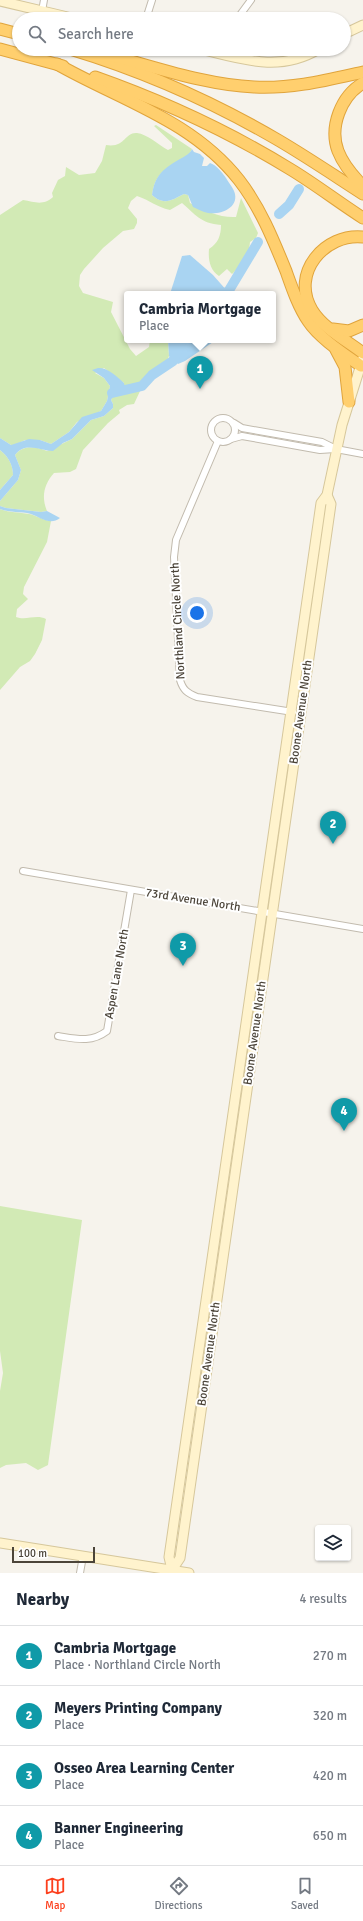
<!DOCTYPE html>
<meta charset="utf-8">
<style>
:root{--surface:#fff;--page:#f6f6f7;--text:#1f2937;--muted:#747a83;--line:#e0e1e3;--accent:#fc3f1d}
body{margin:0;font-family:Signika,sans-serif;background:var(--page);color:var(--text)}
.controls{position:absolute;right:12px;bottom:12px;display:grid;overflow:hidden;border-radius:4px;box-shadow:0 1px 3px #0004}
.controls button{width:36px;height:36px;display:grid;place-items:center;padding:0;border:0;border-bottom:1px solid var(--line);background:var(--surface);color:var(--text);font:20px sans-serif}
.scale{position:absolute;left:12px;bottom:10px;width:83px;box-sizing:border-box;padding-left:4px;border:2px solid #4b4439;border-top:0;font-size:11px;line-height:14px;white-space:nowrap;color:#4b4439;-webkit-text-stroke:3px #fff;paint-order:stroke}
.you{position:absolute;left:197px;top:613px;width:14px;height:14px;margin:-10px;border:3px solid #fff;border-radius:50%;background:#1a73e8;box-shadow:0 0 0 6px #1a73e833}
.badge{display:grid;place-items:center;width:26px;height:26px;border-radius:50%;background:var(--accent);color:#fff;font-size:13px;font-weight:700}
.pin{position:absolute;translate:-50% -33px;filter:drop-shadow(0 1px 2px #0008)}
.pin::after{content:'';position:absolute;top:21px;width:14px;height:12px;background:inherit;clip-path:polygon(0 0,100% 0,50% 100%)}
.popup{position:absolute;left:124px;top:291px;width:152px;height:52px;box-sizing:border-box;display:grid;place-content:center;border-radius:4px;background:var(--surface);filter:drop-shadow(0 1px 3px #0005);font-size:13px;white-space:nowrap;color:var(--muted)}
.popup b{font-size:15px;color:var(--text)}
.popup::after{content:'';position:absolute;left:50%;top:100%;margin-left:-8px;border:8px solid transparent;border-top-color:var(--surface)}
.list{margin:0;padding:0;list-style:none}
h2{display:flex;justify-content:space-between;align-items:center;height:52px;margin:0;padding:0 16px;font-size:17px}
h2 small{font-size:13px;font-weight:400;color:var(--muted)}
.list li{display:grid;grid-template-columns:26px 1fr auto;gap:12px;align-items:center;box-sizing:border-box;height:60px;padding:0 16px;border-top:1px solid var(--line)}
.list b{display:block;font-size:15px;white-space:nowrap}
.list p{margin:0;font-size:13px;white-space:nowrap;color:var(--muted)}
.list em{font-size:13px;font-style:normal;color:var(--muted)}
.icon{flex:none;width:22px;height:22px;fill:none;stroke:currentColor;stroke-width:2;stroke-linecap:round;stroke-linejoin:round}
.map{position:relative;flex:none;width:363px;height:1573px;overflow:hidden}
.search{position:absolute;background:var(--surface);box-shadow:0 1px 3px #0004;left:12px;right:12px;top:12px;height:44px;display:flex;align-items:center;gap:10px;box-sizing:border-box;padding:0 14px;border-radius:22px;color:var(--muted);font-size:15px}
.sheet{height:292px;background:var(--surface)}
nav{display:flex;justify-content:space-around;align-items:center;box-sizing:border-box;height:56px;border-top:1px solid var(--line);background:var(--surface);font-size:11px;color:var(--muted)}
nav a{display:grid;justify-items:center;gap:2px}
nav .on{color:var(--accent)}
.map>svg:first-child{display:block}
.green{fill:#d2eab5}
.water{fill:#a9d4f2}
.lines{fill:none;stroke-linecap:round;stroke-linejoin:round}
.river{stroke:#a9d4f2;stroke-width:10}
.street-casing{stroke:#c2bbae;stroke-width:8}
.secondary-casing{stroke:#d6c79b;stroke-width:11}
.highway-casing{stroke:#e0a43c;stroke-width:13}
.street{stroke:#fff;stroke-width:6}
.secondary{stroke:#fff3cd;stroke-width:9}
.highway{stroke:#ffcf6e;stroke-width:11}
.labels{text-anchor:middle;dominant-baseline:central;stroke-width:4;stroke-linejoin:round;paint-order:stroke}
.street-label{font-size:12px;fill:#4b4439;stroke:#fff}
</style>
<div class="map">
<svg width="363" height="1573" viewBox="0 0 363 1573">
<rect width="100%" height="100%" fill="#f6f3ec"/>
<g class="green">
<path d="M156,125L192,149C183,169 157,160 152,195C164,206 172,200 184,194L188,195L190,203C205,211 220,218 236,217L241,198L258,233L256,238L250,242C249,256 242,265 232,274L227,269L219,276C210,270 208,260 209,249C218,243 221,236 221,225C200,223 196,215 182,203L170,210C156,207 150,200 137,196L131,201L128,208L137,219V223L134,229L123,231L103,248L84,269L80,275L79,286L83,293L113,302L111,312L130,349L136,356L149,347L150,340H168L169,356L167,361L160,364L141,383L124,388V383L104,368L95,373L104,378L110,386L107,401L101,411L77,422L69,432L51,444L40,440H25L15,445H11L0,438V215L23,200C35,202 43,206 53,197L52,193L58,180L65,176L66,167L79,175L95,173L102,161L106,145C126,148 124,132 137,133C147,134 159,145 168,150L172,148V143L154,126Z"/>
<path d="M141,389L134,404L127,405L119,410L120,413L108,423L83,450L76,469L70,472L54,473C44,484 41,497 47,511L41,512L6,508L0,506V501L18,480L21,470L15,455C24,444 36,447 47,451L72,439L91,420L104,416L113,408V404L111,400L114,395Z"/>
<path d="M0,450C8,456 13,465 13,475L0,490Z"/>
<path d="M0,509C10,513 19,512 29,514C36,515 42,520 51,521L47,542L24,587L23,594L28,599L17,609L16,617C26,621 36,614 46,619L42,640L35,654L30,661L20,667L0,690Z"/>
<path d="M0,1206L82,1220L48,1465L38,1470L26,1463L6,1465L0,1468V1391L3,1373L0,1351Z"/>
</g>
<g class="water">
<path d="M192,149L194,152L200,154L204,158L202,166H207L210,163C216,165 222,172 226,178C229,183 234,189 235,194C238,209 219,215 208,213C203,212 198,209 193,207L188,195L184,194C172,200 164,206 152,195C155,175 163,169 180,159C185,156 190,154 192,149Z"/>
<path d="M190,255L213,275L228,292V294H170L182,256Z"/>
<path d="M168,340H216L185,361L178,364L169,356Z"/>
<path d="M98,368C109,368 116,376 124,383L126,393L114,395L111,400L113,404V408L104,416L91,420L72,439L63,443L53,451C40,451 26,441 15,455L21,470L18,480L0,501V490L13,475C13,465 8,456 0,450V438L11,445L29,439L40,440L51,444L69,432L82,417L101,411L107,401L110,386L104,378L92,370Z"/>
<path d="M0,506L6,508L41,512L47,511L60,518C50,526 40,517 31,514C21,511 10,513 0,509Z"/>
</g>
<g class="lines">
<g class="river">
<path d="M279,214L289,205L299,189"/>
<path d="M219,294L228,292L258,242"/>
<path d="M112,393L142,386L152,375L173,361L182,340"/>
</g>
<defs>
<g id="street">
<path d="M42,11L44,0"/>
<path d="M146,19L152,0"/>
<path d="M237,19L251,0"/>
<circle cx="223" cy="430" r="12"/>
<path d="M234,423L242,428L322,442L336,449L363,454"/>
<path d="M231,439L242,436L320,450L335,449"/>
<path d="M218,441L176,540L174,557L180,680C183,690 187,693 197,697L293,712"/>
<path d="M23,871L363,929"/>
<path d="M58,1036C77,1039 91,1043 107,1031L131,890"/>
<path d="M80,1573L83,1556"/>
</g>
<g id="secondary">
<path d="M0,1L76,19"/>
<path d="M344,34L363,25"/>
<path d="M200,49C242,59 279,73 319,49"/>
<path d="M0,1543L189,1573"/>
<path d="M172,1570L169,1557L318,524L321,503L327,495L342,425L363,358"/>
<path d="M172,1570L180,1558L331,504L327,495"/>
</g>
<g id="highway">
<path d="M0,29L19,34"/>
<path d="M0,49L63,66"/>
<path d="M70,49C143,71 213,102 278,140C307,157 335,176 363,194"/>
<path d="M109,55C156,67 205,85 254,87C292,89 327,80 363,72"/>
<path d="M57,64C120,100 192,120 239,180C260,207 273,239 286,271C292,288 298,306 308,321C319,338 344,354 361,366"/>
<path d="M95,77C163,101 228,131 290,169C315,184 338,202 363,218"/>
<path d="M363,83C341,96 329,127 338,151C343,164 353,176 363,186"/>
<path d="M363,237C325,233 290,273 312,310C323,328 346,340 363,353"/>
<path d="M333,329L349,331L363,325"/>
<path d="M336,350L345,367L349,402"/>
</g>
</defs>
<use href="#street" class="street-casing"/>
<use href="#secondary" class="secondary-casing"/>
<use href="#highway" class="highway-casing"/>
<use href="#street" class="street"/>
<use href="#secondary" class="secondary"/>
<use href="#highway" class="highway"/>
</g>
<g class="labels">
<g class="street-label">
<text transform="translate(178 621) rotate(-93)">Northland Circle North</text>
<text transform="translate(301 712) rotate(-82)">Boone Avenue North</text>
<text transform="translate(193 900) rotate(9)">73rd Avenue North</text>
<text transform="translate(117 974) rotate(-80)">Aspen Lane North</text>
<text transform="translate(255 1033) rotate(-82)">Boone Avenue North</text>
<text transform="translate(209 1354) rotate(-82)">Boone Avenue North</text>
</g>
</g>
</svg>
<div class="controls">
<button><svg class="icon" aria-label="layers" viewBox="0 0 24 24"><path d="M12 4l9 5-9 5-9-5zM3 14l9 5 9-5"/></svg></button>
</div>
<div class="scale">100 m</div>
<div class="you"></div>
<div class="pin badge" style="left:200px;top:389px;background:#0f9aa8">1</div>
<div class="popup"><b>Cambria Mortgage</b>Place</div>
<div class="pin badge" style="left:333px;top:844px;background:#0f9aa8">2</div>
<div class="pin badge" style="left:183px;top:966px;background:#0f9aa8">3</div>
<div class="pin badge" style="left:344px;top:1131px;background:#0f9aa8">4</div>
<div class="search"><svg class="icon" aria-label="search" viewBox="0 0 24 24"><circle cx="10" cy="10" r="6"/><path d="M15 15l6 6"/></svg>Search here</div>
</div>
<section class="sheet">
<h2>Nearby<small>4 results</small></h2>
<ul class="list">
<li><span class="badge" style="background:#0f9aa8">1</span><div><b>Cambria Mortgage</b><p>Place · Northland Circle North</p></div><em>270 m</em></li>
<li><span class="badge" style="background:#0f9aa8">2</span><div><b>Meyers Printing Company</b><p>Place</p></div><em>320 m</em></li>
<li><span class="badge" style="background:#0f9aa8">3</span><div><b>Osseo Area Learning Center</b><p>Place</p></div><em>420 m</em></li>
<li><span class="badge" style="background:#0f9aa8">4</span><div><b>Banner Engineering</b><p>Place</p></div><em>650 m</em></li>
</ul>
</section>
<nav>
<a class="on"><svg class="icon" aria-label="map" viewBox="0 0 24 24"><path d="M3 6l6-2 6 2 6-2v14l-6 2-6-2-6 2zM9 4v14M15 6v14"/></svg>Map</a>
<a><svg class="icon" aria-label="directions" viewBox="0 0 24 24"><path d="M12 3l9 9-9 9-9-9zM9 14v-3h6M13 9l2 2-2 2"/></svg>Directions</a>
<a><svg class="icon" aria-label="saved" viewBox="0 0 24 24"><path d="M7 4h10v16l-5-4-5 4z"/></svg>Saved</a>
</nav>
